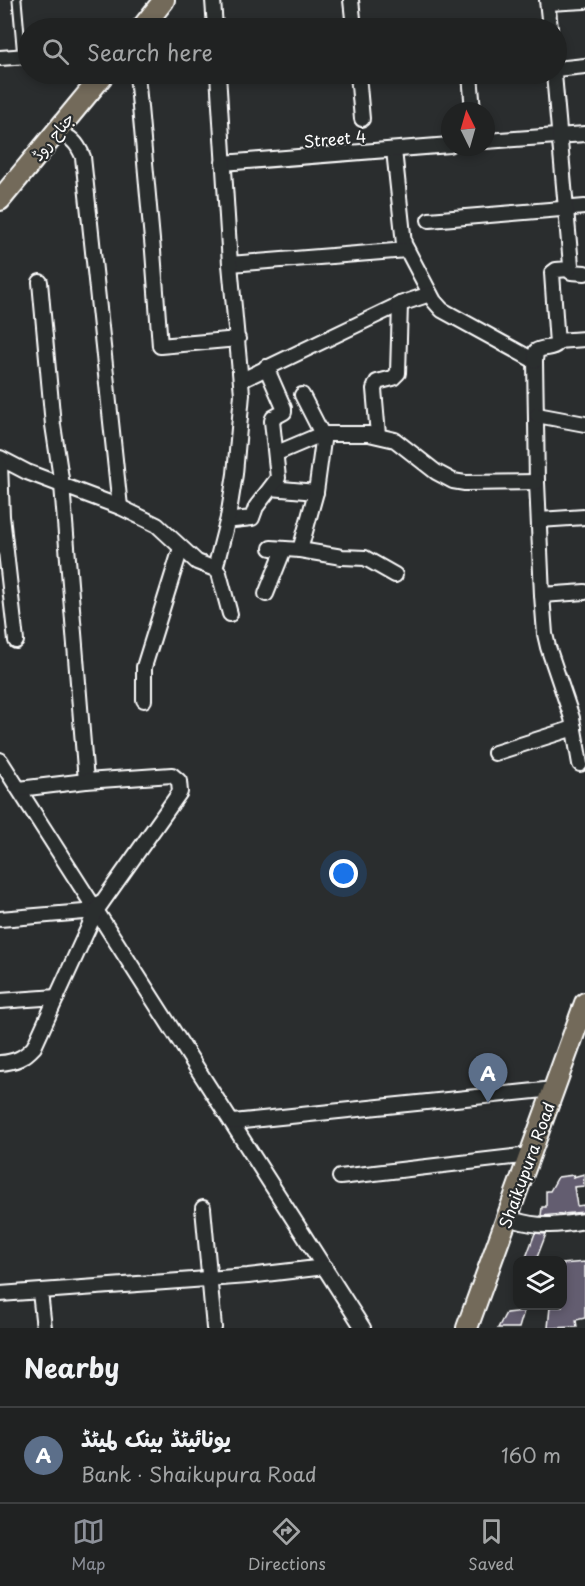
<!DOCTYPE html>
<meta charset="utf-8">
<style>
:root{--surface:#202222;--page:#2d2f2f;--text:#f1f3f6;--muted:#a2a4a5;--line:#3d3f40;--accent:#8c9099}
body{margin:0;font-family:"Playpen Sans","Playpen Sans Arabic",sans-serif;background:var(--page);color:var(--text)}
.controls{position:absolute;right:18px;bottom:18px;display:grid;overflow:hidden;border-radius:12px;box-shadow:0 3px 9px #0003}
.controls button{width:54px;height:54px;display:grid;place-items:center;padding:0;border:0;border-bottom:2px solid var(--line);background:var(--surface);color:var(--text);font:30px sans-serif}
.compass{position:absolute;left:441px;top:102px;width:54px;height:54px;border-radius:50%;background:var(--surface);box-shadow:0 3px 9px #0003;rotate:355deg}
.you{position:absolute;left:344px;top:874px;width:21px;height:21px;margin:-15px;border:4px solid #fff;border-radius:50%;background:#1a73e8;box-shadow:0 0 0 9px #1a73e833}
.badge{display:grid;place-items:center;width:39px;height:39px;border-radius:50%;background:var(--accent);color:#fff;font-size:20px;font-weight:700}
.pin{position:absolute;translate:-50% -50px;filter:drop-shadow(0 2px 3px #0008)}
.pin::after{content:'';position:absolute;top:32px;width:21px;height:18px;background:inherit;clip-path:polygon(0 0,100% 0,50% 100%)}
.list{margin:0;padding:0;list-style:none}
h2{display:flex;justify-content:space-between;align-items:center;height:78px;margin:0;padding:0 24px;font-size:26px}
h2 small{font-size:20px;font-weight:400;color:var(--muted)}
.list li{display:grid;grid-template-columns:39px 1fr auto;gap:18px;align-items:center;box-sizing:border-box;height:96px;padding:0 24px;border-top:2px solid var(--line)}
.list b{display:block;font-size:22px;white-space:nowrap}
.list p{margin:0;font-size:20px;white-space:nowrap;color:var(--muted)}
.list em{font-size:20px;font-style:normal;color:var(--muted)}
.icon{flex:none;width:33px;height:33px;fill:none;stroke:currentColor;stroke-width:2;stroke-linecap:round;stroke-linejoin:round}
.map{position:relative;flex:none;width:585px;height:1328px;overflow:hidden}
.search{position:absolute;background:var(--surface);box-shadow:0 3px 9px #0003;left:18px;right:18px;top:18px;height:66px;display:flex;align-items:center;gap:15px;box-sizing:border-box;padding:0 21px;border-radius:33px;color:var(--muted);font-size:22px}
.sheet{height:174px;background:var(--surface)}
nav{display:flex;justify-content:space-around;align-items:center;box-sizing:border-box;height:84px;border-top:2px solid var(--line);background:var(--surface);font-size:16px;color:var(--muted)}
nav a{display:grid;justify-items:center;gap:3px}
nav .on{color:var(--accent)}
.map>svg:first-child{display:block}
.building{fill:#635d6f;stroke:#fff;stroke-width:1.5}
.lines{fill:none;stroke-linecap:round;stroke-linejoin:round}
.lane-casing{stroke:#fff;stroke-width:11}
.street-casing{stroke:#fff;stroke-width:18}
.primary-casing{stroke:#fff;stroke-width:24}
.lane{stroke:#2a2d2e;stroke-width:7}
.street{stroke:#2a2d2e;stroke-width:14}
.primary{stroke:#736b5a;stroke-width:20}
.labels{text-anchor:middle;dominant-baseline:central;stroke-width:4.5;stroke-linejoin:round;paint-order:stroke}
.street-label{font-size:16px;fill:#fff;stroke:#2a2d2e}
</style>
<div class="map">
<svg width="585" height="1328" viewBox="0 0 585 1328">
<rect width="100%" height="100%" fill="#2a2d2e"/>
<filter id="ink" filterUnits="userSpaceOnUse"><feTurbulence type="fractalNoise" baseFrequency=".0167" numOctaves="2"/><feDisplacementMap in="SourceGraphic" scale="12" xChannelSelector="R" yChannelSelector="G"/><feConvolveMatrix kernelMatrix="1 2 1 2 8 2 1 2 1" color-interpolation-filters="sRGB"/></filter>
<g filter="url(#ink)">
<g class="building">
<path d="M584,1174V1186L574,1187L577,1206L584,1205V1212L541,1216L542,1207H546V1191H550L558,1177L574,1175L573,1177Z"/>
<path d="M535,1233L546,1234L536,1260H525Z"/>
<path d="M585,1262V1318L576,1320L577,1327L548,1328L550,1307H562V1264Z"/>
<path d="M524,1311L519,1328H498L506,1313Z"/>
</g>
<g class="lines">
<defs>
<path id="lane" d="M17,0L22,57"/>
<g id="street">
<path d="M213,0L215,28"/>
<path d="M351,0L354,28"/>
<path d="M547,0L550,28"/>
<path d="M548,3L585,1"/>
<path d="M0,58L28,56"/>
<path d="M556,69L585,66"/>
<path d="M137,74L153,251L160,346L238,339"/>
<path d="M358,74L362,119"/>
<path d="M470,74L473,111"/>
<path d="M55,131C71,137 77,142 83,157L120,507"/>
<path d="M486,141L585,134"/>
<path d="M394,150L404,244L434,301L442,310L535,361L537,482L542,595L545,634L548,647L572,718L580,764"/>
<path d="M223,163L450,145"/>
<path d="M429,220L585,207"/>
<path d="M230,264L407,250"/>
<path d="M569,269L571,272L585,273"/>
<path d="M40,282L53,425L62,485L86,781"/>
<path d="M557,341L585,339"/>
<path d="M535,361L536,351C542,347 553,349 557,344L552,273L556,270L569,269L571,265L554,74"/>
<path d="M242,380L400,304L430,294"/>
<path d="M537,415L585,424"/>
<path d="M378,435L374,389L377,382L393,378L398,373L400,304"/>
<path d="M277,453L322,434H369L395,440L436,472L453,481L465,483L537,482"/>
<path d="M0,458L27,472L120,507L157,525L197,562L215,569L219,573L230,614"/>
<path d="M0,464L2,516L16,641"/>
<path d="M271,488L316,492"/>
<path d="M228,518L234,520L252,518L256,507L278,478L272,421L273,418L284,412V408L266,367"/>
<path d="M539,520L585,517"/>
<path d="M271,548L300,550L342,557L365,558L395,575"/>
<path d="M300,550L316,492L323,441L322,434L302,395"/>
<path d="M215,569L228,518L235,474L242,394L230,264L218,74"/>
<path d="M266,594L284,549"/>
<path d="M542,595L585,592"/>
<path d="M144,700V667L181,548"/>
<path d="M495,753L574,728"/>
<path d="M0,760L363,1328"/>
<path d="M0,919L96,911"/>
<path d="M0,1001L57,997"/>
<path d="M0,1063C15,1062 24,1058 34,1047L96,911L180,792L179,781L172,775L86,781L19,789"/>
<path d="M233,1122L554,1089"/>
<path d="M340,1177L530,1155"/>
<path d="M203,1208L214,1328"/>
<path d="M515,1220C539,1228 560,1225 585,1221"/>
<path d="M40,1292L44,1328"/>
<path d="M0,1294L248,1276L325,1267"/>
</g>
<g id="primary">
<path d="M142,28L164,0"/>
<path d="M0,200L104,74"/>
<path d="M467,1328L585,1003"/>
</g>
</defs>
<use href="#lane" class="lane-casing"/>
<use href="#street" class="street-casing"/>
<use href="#primary" class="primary-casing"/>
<use href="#lane" class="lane"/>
<use href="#street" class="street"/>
<use href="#primary" class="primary"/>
</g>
</g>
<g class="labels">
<g class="street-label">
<text transform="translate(52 136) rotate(-51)">جناح روڈ</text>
<text transform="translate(335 138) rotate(-5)">Street 4</text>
<text transform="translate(526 1165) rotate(-70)">Shaikupura Road</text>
</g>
</g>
</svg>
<div class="controls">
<button><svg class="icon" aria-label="layers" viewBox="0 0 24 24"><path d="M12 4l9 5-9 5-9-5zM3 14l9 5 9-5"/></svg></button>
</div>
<svg class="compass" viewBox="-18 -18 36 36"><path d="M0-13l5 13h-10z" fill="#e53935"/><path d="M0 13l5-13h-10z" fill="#a2a4a5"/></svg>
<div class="you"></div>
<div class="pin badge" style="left:488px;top:1103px;background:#5c6f8a">A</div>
<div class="search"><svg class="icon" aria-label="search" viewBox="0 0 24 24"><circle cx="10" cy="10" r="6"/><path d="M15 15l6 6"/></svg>Search here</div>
</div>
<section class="sheet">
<h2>Nearby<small></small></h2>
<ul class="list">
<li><span class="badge" style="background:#5c6f8a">A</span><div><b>یونائیٹڈ بینک لمیٹڈ</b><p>Bank · Shaikupura Road</p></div><em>160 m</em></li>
</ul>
</section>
<nav>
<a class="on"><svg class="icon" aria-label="map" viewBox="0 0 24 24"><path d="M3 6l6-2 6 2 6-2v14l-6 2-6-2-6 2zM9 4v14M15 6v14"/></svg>Map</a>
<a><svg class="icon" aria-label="directions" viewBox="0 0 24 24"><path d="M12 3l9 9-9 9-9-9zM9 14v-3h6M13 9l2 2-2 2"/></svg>Directions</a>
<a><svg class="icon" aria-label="saved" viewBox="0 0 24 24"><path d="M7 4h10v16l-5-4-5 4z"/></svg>Saved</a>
</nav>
